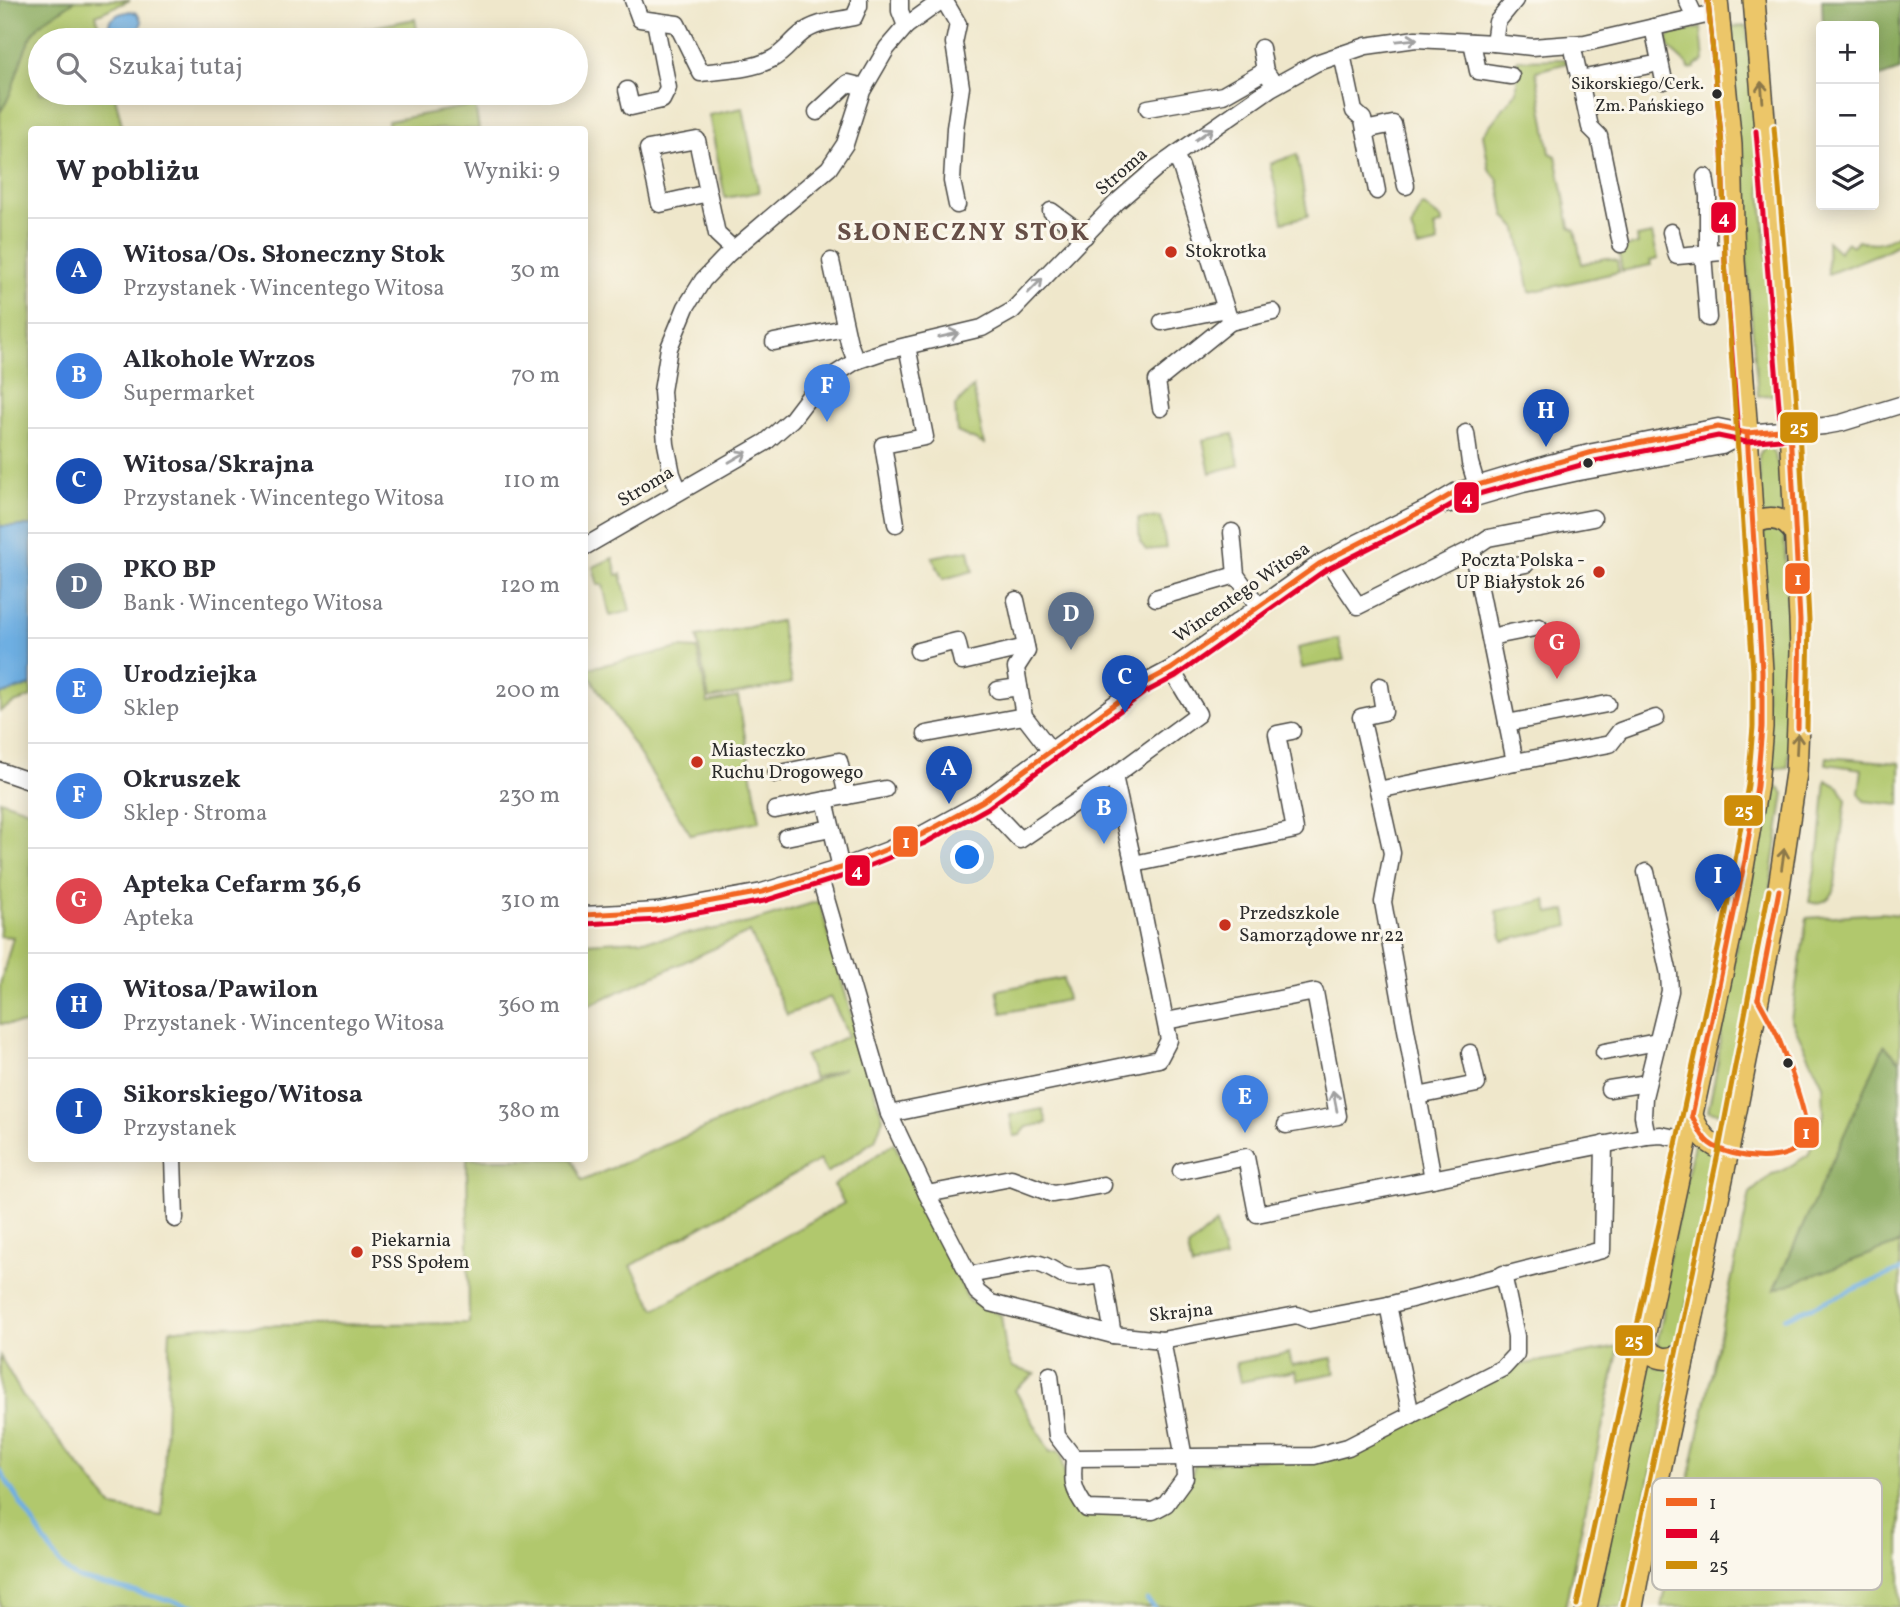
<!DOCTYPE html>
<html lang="pl">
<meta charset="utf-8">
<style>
:root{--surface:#fff;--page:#f7f7f7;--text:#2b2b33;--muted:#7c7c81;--line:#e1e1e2;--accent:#c8321e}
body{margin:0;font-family:Vollkorn,serif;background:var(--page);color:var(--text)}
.controls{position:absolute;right:21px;top:21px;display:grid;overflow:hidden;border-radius:7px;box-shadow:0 4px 18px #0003}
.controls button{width:63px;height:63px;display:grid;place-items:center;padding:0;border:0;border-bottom:2px solid var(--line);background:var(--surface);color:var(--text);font:35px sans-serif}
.you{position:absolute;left:968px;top:858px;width:24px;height:24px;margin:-18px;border:5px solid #fff;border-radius:50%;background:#1a73e8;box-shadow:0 0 0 10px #1a73e833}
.badge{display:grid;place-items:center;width:46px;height:46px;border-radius:50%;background:var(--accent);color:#fff;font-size:23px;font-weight:700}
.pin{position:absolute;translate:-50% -58px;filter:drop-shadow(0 2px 4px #0008)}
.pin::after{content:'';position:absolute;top:37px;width:24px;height:21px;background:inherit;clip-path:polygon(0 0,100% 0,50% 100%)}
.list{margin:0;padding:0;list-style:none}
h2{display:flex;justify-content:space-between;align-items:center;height:91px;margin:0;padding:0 28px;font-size:30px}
h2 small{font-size:23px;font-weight:400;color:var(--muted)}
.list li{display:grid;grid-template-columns:46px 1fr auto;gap:21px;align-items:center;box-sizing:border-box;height:105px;padding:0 28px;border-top:2px solid var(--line)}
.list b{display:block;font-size:26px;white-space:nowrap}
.list p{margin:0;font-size:23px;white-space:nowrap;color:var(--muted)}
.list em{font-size:23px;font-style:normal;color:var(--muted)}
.icon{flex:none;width:38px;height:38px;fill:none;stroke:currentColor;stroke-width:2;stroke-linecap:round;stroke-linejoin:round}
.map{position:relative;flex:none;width:1900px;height:1607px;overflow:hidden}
.search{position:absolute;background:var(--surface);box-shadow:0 4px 18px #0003;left:28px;top:28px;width:560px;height:77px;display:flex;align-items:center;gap:18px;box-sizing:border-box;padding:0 24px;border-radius:38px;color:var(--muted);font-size:26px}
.panel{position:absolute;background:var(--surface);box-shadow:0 4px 18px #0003;left:28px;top:126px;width:560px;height:1036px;border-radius:7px}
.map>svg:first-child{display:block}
.green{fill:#b1c86d;stroke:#6e7a4c;stroke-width:2}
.forest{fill:#8cac60;stroke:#5c6c46;stroke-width:2}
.water{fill:#6eafe2;stroke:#4c6d86;stroke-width:2}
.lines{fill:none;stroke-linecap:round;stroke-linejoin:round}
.stream{stroke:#6eafe2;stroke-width:4.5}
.minor-casing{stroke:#484743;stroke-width:19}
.major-casing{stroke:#484743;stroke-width:24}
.minor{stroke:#fff;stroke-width:16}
.major{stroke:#ecc669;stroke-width:21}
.bus-1-casing{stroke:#fbf7ec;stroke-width:10}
.bus-2-casing{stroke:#fbf7ec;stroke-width:10}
.bus-3-casing{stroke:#fbf7ec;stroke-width:10}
.bus-1{stroke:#f26522;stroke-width:5}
.bus-2{stroke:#e4002b;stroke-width:5}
.bus-3{stroke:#ce8d09;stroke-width:5}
.oneway{stroke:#a0a0a0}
.oneway2{stroke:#8c784a}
.bus-dot{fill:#2b2b2b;stroke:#fbf7ec;stroke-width:2.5}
.poi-dot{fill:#c8321e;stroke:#fbf7ec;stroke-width:2.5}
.labels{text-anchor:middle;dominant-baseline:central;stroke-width:6;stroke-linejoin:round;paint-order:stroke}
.bus-label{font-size:17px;fill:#2b2b2b;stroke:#fbf7ec;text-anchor:end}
.street-label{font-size:19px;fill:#2b2b2b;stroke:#fbf7ec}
.poi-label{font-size:19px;fill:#2b2b2b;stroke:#fbf7ec;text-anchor:start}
.district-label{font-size:26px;font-weight:bold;letter-spacing:2px;fill:#674f47;stroke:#fbf7ec}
.key{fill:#fbf7ec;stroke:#bdbab2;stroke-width:2}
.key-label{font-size:19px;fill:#2b2b2b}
.line-badge{stroke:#fbf7ec;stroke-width:2.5}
.badge-label{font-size:19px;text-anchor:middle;font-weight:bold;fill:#fff}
</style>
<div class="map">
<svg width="1900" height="1607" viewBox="0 0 1900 1607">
<rect width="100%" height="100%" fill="#fbf7ec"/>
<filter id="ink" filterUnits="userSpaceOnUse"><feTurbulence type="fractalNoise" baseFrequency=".0143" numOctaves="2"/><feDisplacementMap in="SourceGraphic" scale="14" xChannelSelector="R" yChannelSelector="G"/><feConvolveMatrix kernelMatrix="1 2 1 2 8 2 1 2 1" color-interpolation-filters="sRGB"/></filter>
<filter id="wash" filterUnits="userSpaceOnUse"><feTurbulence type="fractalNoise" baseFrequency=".00686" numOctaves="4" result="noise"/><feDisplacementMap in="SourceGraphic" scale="28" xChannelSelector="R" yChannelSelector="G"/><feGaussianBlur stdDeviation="1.57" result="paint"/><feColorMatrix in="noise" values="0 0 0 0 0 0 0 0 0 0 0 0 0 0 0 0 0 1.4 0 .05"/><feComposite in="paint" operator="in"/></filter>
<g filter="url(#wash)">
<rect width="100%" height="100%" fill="#efe7cb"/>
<g class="green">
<path d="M0,0H130L96,15L102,40H40V93H114L123,129L32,130L31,697L14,703L0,711Z"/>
<path d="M415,19L419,40H305Z"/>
<path d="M1747,26L1779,394L1758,396L1727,27Z"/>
<path d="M1701,28L1704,61L1695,65V68L1689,69L1688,65L1669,48L1667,39L1671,34Z"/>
<path d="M1565,59L1567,63L1536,71L1550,153L1556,156L1570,227L1575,230L1582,264L1605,258L1617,261L1619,272L1530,292L1517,229L1505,216L1498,180L1489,169L1483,134L1517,91V60Z"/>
<path d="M475,105L479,129H389L388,121Z"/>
<path d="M743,108L759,192L725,198L709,115Z"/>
<path d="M1297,154L1308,216L1283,222L1270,164Z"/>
<path d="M1424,206L1441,219L1443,224L1434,227L1438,243L1436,244L1418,248L1411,228L1421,207Z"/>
<path d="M1900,233V243L1881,253L1828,274L1827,241L1839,252L1847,242L1853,246L1858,240C1874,246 1886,242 1900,233Z"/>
<path d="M1652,234L1658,259L1650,261L1651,265L1622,271L1618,249L1638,244L1637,237Z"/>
<path d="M973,387L984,444L957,432L955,406Z"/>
<path d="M1233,434L1239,465L1210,473L1203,440Z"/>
<path d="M1768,446C1782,457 1781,497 1782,516L1760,515L1759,455L1764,447Z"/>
<path d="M1161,517L1166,548L1146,550L1140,542L1138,519Z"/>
<path d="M1765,528L1784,531L1792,712L1788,767L1767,769L1763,534Z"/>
<path d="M969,550L973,571L943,579L932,557Z"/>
<path d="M613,558L617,575L621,574L630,611L610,616L603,585H598L593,567Z"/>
<path d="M780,621L792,683L709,699L697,637Z"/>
<path d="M1339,639L1344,660L1302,668L1298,648Z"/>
<path d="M680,648L697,649L708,703L738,697L760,821L691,835L585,669Z"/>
<path d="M1827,757L1900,763V805L1864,801L1859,793L1862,769L1826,764Z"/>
<path d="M1826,780L1839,787L1846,800L1834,892C1828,901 1820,905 1809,902L1820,844Z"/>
<path d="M1770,787H1777L1784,793L1762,942L1726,1114L1708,1111L1718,1063L1722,1020L1765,792Z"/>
<path d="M0,800L31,811V1024H0V985L13,937L0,936Z"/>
<path d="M1546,900L1549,913L1566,910L1569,926L1503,941L1496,911Z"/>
<path d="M819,901L864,1059L883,1118L875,1140L827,1173L820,1160L631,1266L655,1309L844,1203L834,1185L894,1143L969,1301L1001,1315L1006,1352L1012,1367L1035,1374L1015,1390L1050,1452L1058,1451L1062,1456L1066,1485L1083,1515L1165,1513L1188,1486L1195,1464L1349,1453L1519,1365L1619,1347L1565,1607H0V1356L24,1398L113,1507L162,1516L170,1330L205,1326L469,1323L467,1159H571L582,1181L844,1068L814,1078L805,1056L848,1036L831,997L787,1015L750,932L585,1007V943L659,939L748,923Z"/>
<path d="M1881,913L1900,915V1061L1885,1046L1774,1289L1900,1243V1607H1662L1750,1193L1772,1174L1780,1172L1808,1155L1824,1115L1823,1085L1791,1019L1807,918Z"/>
<path d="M1063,978L1067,1000L1002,1013L997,990Z"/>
<path d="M1043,1109L1047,1123L1027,1127L1020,1135L1014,1136L1010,1115Z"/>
<path d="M1696,1135L1719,1154L1678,1345L1663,1351L1657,1343L1663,1316L1665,1275Z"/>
<path d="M1216,1223L1225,1259L1192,1267L1188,1248Z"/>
<path d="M1289,1353L1292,1365L1332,1358L1335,1373L1298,1380L1295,1371L1240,1382L1236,1363Z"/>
<path d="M1646,1357L1657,1368L1673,1367L1623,1607H1596Z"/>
</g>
<g class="forest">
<path d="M0,0H75C65,10 47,16 39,26C18,51 18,89 0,112Z"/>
<path d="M1822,0H1900V70L1874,79V26H1823Z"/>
<path d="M1884,1046L1900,1061V1243L1774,1290Z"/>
</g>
<g class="water">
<path d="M130,11L137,13L142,22L134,40H112L108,29L110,20L119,14Z"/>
<path d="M0,526H32L31,685L0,695Z"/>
</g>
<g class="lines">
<g class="stream">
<path d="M1785,1318L1900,1270"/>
<path d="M0,1471L57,1560L68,1572L77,1578L198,1607"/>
<path d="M1147,1600L1154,1607"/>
</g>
</g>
</g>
<g filter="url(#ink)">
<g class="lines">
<defs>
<g id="minor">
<path d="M633,0L640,19L677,24L701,73C724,70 751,70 772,59C784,53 791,42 801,34C815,22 836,21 854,17L859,6V0"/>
<path d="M900,0V11L906,26"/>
<path d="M944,0L958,24L954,43L961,87L955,128L952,181L957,205"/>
<path d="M1687,0L1695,17"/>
<path d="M1653,27L1664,81"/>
<path d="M1472,42L1478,71L1511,76"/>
<path d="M1494,43L1497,22L1515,0"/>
<path d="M1572,44L1590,127L1599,136L1621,244"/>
<path d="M1261,48L1265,71L1270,78"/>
<path d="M1342,54L1354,111L1363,119L1365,130L1393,124L1406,186"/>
<path d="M1580,79L1650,65"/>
<path d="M627,90L631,107L662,100L668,88L655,21"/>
<path d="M1148,108L1223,95L1265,71"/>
<path d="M817,112L848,83L864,87"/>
<path d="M1365,130L1377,191"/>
<path d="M1705,177L1708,196V254"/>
<path d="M708,193L660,204L648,149L697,140L717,234L733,249"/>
<path d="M1051,211L1085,236"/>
<path d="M1671,232L1677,256L1733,251"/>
<path d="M1703,254L1708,318"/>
<path d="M831,261L849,343L856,361"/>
<path d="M1162,322L1226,309"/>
<path d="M1230,322L1273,312"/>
<path d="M774,342L845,328"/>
<path d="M1161,408L1157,381L1230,322L1181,167L1175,155"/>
<path d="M1466,433L1470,463L1479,493"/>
<path d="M679,491L672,474L666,444L662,391L669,348L686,307L703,280L728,254L829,168L845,144L862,91L887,48L906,26L942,0"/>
<path d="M1439,506L1461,502L1523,484L1574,473L1722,446L1747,433"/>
<path d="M896,524L883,445L925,437L907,346"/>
<path d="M1232,532L1236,575L1259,607"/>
<path d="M584,547L766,442L792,419L808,398L831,377L856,361L885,351L982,328L1012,311L1117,202L1155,169L1271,88L1316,63L1366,46L1416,39L1494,43L1532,47L1585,43L1719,12"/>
<path d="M1472,549L1488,538L1593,518"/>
<path d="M1327,560L1358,606L1472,549L1515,762L1378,790L1392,853L1383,902L1433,1179"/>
<path d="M1477,574L1526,564"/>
<path d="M1156,598L1236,575"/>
<path d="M1016,600L1027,651L1016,668L1024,716L1051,751"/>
<path d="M1490,637L1539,627"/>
<path d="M918,651L957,641L962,662L1026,647"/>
<path d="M998,690L1019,687"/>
<path d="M1507,723L1607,704"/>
<path d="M926,734L1024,716"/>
<path d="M1515,762L1610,744L1620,731L1656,718"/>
<path d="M0,771L32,782"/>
<path d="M776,774L839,761L847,796"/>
<path d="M1378,790L1361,717L1384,712L1380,686"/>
<path d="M983,801L1020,840L1114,776"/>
<path d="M775,810L825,800"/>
<path d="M786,837L831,828"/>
<path d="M1134,864L1295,830L1277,734L1292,731"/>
<path d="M841,868L825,800L885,789"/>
<path d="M1646,872L1669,974L1670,991L1644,1097L1643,1116L1647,1136"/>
<path d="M819,875L889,1114L927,1194L969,1275L977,1292L991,1303L1113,1335L1162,1340L1297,1315L1309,1320L1388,1305L1602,1250L1604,1144"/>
<path d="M584,915L657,911L762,892L841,868L888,850L921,835L983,801L1139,686L1171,669L1319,564L1357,543L1430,507L1457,491L1550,463L1593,452L1718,427L1747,433L1824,426L1841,423L1900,405"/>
<path d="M1166,1021L1315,992L1338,1116L1286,1125"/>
<path d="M1604,1052L1657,1042"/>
<path d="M1609,1089L1647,1083"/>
<path d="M1418,1096L1477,1084L1470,1053"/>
<path d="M889,1114L1159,1059L1169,1040L1132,857L1114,776L1198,714L1171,669"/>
<path d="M173,1158L175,1219"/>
<path d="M1181,1171L1246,1157L1257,1214L1647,1136L1661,1135L1687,1140"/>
<path d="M927,1194L1011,1178L1053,1194L1103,1185"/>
<path d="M969,1275L1034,1263C1046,1264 1052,1270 1062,1275C1074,1280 1090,1277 1103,1275L1113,1335"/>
<path d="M1388,1305L1411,1415"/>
<path d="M1050,1375L1057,1436L1074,1458L1314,1456L1348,1447L1503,1368L1516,1354V1336L1503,1274"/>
<path d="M1074,1458C1072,1481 1072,1489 1087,1509L1153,1511L1166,1504L1185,1478L1184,1458L1162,1340"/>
</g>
<g id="major">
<path d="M1753,524C1770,514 1786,518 1796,535"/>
<path d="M1692,1116C1700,1134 1708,1146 1728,1151"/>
<path d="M1643,1342C1652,1360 1671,1364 1686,1350"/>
<path d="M1586,1607L1735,914L1757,786L1762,727V671L1747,433L1734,261L1731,145L1717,0"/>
<path d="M1632,1607L1640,1564L1728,1151L1775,914L1796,773L1801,651L1800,620L1790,429L1754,0"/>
</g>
</defs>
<use href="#minor" class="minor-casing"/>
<use href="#major" class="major-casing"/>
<use href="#minor" class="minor"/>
<use href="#major" class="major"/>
<defs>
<g id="bus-1">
<path d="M1790,429L1800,620L1798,728"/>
<path d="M584,915L657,911L762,892L841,868L921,835L983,801L1139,686L1171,669L1319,564L1430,507L1457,491L1593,452L1718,427L1747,433L1790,429"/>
<path d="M1758,999L1779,890"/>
<path d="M1692,1116L1745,860L1757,786L1762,727V671L1747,433"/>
<path d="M1692,1116C1697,1125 1701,1137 1709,1143C1729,1159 1797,1168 1806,1135C1810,1120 1785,1055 1778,1037C1772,1024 1765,1012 1758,999"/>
</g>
<g id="bus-2">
<path d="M1708,1L1722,146L1725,262L1738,434"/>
<path d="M1756,131L1781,430"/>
<path d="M584,924L659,920L764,901L844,876L925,843L988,808L1144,693L1176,676L1324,571L1434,515L1461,499L1595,461L1718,436L1747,442L1791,438"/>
</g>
<g id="bus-3">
<path d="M1774,127L1799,429L1809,620L1807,729"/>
<path d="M1577,1605L1726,912L1748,785L1753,727V671L1725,262L1722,146L1708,1"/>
<path d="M1623,1605L1719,1149L1769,890"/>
</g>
</defs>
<use href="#bus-1" class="bus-1-casing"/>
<use href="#bus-2" class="bus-2-casing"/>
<use href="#bus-3" class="bus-3-casing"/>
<use href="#bus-1" class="bus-1"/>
<use href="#bus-2" class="bus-2"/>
<use href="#bus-3" class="bus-3"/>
</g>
<defs><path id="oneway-shaft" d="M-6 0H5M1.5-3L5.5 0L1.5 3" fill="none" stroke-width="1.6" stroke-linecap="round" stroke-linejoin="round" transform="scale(1.75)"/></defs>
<g class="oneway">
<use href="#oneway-shaft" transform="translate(1407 40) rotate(-6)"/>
<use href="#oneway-shaft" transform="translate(1204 134) rotate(-35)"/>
<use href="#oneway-shaft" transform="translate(1035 286) rotate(-45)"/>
<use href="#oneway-shaft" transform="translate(949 335) rotate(-13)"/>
<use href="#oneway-shaft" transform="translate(738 457) rotate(-30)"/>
<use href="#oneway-shaft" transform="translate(1335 1101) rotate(-101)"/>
</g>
<g class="oneway2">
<use href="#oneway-shaft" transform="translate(1762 92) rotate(-95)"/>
<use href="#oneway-shaft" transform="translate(1797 744) rotate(-87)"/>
<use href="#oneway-shaft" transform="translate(1783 859) rotate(-82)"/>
</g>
</g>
<g class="bus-dot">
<circle cx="1717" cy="94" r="6"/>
<circle cx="1588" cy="463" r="6"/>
<circle cx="1788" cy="1063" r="6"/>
</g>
<g class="poi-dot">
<circle cx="1171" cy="252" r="7"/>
<circle cx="1599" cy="572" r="7"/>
<circle cx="697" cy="762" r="7"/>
<circle cx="1225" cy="925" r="7"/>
<circle cx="357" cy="1252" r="7"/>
</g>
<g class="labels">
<g class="bus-label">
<text x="1704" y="84">Sikorskiego/Cerk.<tspan x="1704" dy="22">Zm. Pańskiego</tspan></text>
</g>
<g class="street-label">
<text transform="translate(1122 172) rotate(-41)">Stroma</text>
<text transform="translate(646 487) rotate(-31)">Stroma</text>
<text transform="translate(1242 593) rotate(-35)">Wincentego Witosa</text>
<text transform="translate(1181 1313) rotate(-6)">Skrajna</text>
</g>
<g class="poi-label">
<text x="1185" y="252">Stokrotka</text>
<text x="1585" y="561" text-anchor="end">Poczta Polska -<tspan x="1585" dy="22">UP Białystok 26</tspan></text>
<text x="711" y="751">Miasteczko<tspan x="711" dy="22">Ruchu Drogowego</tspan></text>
<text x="1239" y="914">Przedszkole<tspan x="1239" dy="22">Samorządowe nr 22</tspan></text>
<text x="371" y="1241">Piekarnia<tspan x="371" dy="22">PSS Społem</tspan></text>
</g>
<g class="district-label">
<text x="964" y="233">SŁONECZNY STOK</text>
</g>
</g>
<rect x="1652" y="1478" width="230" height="112" rx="10" class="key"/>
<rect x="1666" y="1498" width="31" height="8" fill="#f26522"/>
<rect x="1666" y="1529" width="31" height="9" fill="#e4002b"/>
<rect x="1666" y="1561" width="31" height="8" fill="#ce8d09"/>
<g class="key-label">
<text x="1709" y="1509">1</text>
<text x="1709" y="1540">4</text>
<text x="1709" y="1572">25</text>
</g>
<g class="line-badge">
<rect x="1710" y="201" width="27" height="33" rx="7" fill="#e4002b"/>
<rect x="1779" y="411" width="40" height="33" rx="7" fill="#ce8d09"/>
<rect x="1453" y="481" width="27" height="33" rx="7" fill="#e4002b"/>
<rect x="1784" y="562" width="27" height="33" rx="7" fill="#f26522"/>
<rect x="1723" y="794" width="41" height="33" rx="7" fill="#ce8d09"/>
<rect x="892" y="825" width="27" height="33" rx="7" fill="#f26522"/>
<rect x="844" y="854" width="27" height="33" rx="7" fill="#e4002b"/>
<rect x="1793" y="1116" width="27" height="33" rx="7" fill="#f26522"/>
<rect x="1614" y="1324" width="40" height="33" rx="7" fill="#ce8d09"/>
</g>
<g class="badge-label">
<text x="1724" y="224">4</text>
<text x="1799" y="434">25</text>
<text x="1467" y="504">4</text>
<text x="1798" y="585">1</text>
<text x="1744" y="817">25</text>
<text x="906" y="848">1</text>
<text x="857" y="877">4</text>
<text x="1806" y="1139">1</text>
<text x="1634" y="1347">25</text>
</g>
</svg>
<div class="controls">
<button>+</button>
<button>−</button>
<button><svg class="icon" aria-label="layers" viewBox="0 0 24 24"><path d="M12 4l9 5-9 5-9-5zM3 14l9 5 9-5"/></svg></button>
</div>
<div class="you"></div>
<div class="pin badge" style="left:949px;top:804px;background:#1a4fb4">A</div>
<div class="pin badge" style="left:1104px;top:844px;background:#3f7fe0">B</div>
<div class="pin badge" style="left:1125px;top:713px;background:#1a4fb4">C</div>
<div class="pin badge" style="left:1071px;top:650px;background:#5c6f8a">D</div>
<div class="pin badge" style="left:1245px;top:1133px;background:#3f7fe0">E</div>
<div class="pin badge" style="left:827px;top:422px;background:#3f7fe0">F</div>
<div class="pin badge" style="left:1557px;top:679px;background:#e0444e">G</div>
<div class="pin badge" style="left:1546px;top:447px;background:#1a4fb4">H</div>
<div class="pin badge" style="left:1718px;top:912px;background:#1a4fb4">I</div>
<div class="search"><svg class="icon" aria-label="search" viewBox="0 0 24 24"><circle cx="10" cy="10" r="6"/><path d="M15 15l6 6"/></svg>Szukaj tutaj</div>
<section class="panel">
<h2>W pobliżu<small>Wyniki: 9</small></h2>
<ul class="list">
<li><span class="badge" style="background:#1a4fb4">A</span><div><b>Witosa/Os. Słoneczny Stok</b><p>Przystanek · Wincentego Witosa</p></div><em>30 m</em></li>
<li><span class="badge" style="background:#3f7fe0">B</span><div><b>Alkohole Wrzos</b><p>Supermarket</p></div><em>70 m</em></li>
<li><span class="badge" style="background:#1a4fb4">C</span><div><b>Witosa/Skrajna</b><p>Przystanek · Wincentego Witosa</p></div><em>110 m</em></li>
<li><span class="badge" style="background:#5c6f8a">D</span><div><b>PKO BP</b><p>Bank · Wincentego Witosa</p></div><em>120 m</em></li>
<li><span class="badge" style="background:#3f7fe0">E</span><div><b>Urodziejka</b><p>Sklep</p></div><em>200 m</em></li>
<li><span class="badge" style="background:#3f7fe0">F</span><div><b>Okruszek</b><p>Sklep · Stroma</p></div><em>230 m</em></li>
<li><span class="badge" style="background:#e0444e">G</span><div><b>Apteka Cefarm 36,6</b><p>Apteka</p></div><em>310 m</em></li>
<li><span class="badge" style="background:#1a4fb4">H</span><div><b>Witosa/Pawilon</b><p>Przystanek · Wincentego Witosa</p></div><em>360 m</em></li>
<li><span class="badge" style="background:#1a4fb4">I</span><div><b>Sikorskiego/Witosa</b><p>Przystanek</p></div><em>380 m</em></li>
</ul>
</section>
</div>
